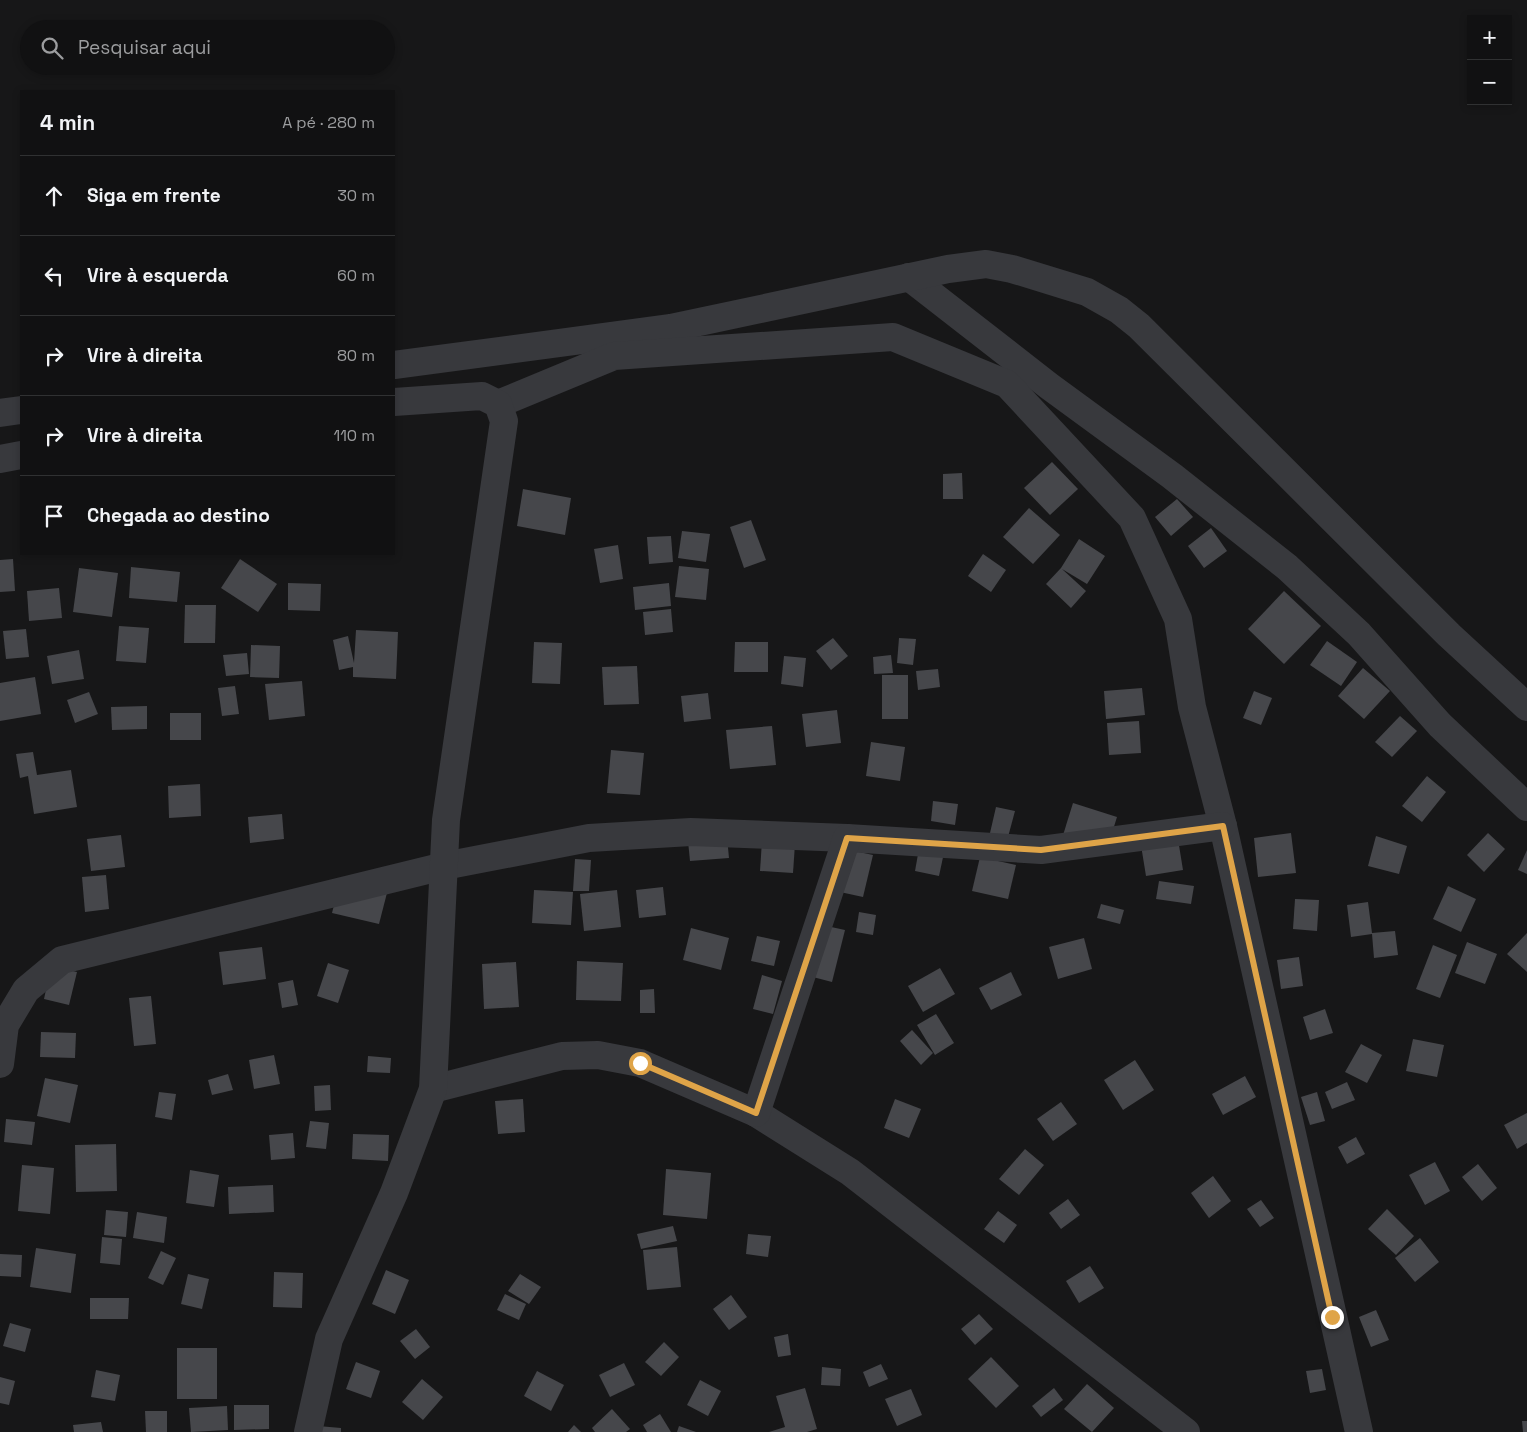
<!DOCTYPE html>
<html lang="pt">
<meta charset="utf-8">
<style>
:root{--surface:#111112;--page:#1a1a1b;--text:#f1f3f6;--muted:#9c9d9f;--line:#303132}
body{margin:0;font-family:"Space Grotesk",sans-serif;background:var(--page);color:var(--text)}
.controls{position:absolute;right:15px;top:15px;display:grid;overflow:hidden;border-radius:0px;box-shadow:0 2px 8px #0003}
.controls button{width:45px;height:45px;display:grid;place-items:center;padding:0;border:0;border-bottom:1px solid var(--line);background:var(--surface);color:var(--text);font:25px sans-serif}
.stop{position:absolute;width:15px;height:15px;margin:-11px;border:4px solid #dfa448;border-radius:50%;background:#fff}
.stop.end{background:#dfa448;border-color:#fff;box-shadow:0 1px 5px #0008}
.list{margin:0;padding:0;list-style:none}
h2{display:flex;justify-content:space-between;align-items:center;height:65px;margin:0;padding:0 20px;font-size:21px}
h2 small{font-size:16px;font-weight:400;color:var(--muted)}
.list li{display:grid;grid-template-columns:32px 1fr auto;gap:15px;align-items:center;box-sizing:border-box;height:80px;padding:0 20px;border-top:1px solid var(--line)}
.list b{display:block;font-size:19px;white-space:nowrap}
.list em{font-size:16px;font-style:normal;color:var(--muted)}
.icon{flex:none;width:28px;height:28px;fill:none;stroke:currentColor;stroke-width:2;stroke-linecap:round;stroke-linejoin:round}
.map{position:relative;flex:none;width:1527px;height:1432px;overflow:hidden}
.search{position:absolute;background:var(--surface);box-shadow:0 2px 8px #0003;left:20px;top:20px;width:375px;height:55px;display:flex;align-items:center;gap:12px;box-sizing:border-box;padding:0 18px;border-radius:28px;color:var(--muted);font-size:19px}
.panel{position:absolute;background:var(--surface);box-shadow:0 2px 8px #0003;left:20px;top:90px;width:375px;height:465px;border-radius:0px}
.map>svg:first-child{display:block}
.building{fill:#46474b}
.lines{fill:none;stroke-linecap:round;stroke-linejoin:round}
.street{stroke:#38393d;stroke-width:28}
.route{stroke:#dfa448;stroke-width:6}
</style>
<div class="map">
<svg width="1527" height="1432" viewBox="0 0 1527 1432">
<rect width="100%" height="100%" fill="#171718"/>
<g class="building">
<path d="M1052,462L1078,489L1050,515L1024,488Z"/>
<path d="M962,473L963,499H943V474Z"/>
<path d="M523,489L571,498L565,535L517,526Z"/>
<path d="M1177,499L1193,517L1171,536L1155,517Z"/>
<path d="M1029,508L1060,535L1033,564L1003,537Z"/>
<path d="M751,520L766,560L744,568L730,527Z"/>
<path d="M1211,528L1227,551L1204,568L1188,546Z"/>
<path d="M682,531L710,534L706,562L678,558Z"/>
<path d="M671,536L673,562L649,564L647,537Z"/>
<path d="M1079,539L1105,556L1087,584L1062,569L1086,591L1071,608L1046,584L1061,568Z"/>
<path d="M618,545L623,579L600,583L594,549Z"/>
<path d="M983,554L1006,570L991,592L968,576Z"/>
<path d="M13,559L15,591L0,592V560Z"/>
<path d="M240,559L277,584L258,612L221,588Z"/>
<path d="M679,566L709,569L706,600L675,597Z"/>
<path d="M131,567L180,572L177,602L129,598Z"/>
<path d="M79,568L118,573L112,617L73,612Z"/>
<path d="M288,583L321,584L320,611L288,610Z"/>
<path d="M669,583L671,606L635,610L633,587Z"/>
<path d="M59,588L62,618L29,621L27,591Z"/>
<path d="M1284,591L1321,626L1284,664L1248,629Z"/>
<path d="M185,605H216L215,643H184Z"/>
<path d="M671,609L673,632L645,635L643,612Z"/>
<path d="M119,626L149,628L146,663L116,661Z"/>
<path d="M26,629L29,657L6,659L3,631Z"/>
<path d="M356,630L398,632L396,679L353,677V667L339,670L333,640L348,636L354,663Z"/>
<path d="M833,638L848,656L831,670L816,651Z"/>
<path d="M899,638L916,639L913,665L897,663Z"/>
<path d="M1327,641L1357,662L1341,686L1310,665Z"/>
<path d="M534,642L562,643L560,684L532,683Z"/>
<path d="M735,642H768V672H734Z"/>
<path d="M251,645L280,646L279,678L250,677Z"/>
<path d="M79,650L84,679L52,684L47,656Z"/>
<path d="M247,653L249,674L226,676L223,655Z"/>
<path d="M891,655L893,673L874,674L873,657Z"/>
<path d="M784,656L806,658L803,687L781,684Z"/>
<path d="M637,666L639,704L604,705L602,667Z"/>
<path d="M1363,668L1390,691L1364,719L1338,696Z"/>
<path d="M938,669L940,687L918,690L916,671Z"/>
<rect x="882" y="675" width="26" height="44"/>
<path d="M35,677L41,714L0,721V683Z"/>
<path d="M302,681L305,716L269,720L265,684Z"/>
<path d="M235,686L239,714L222,716L218,688Z"/>
<path d="M1142,688L1145,715L1106,719L1104,691Z"/>
<path d="M1254,691L1272,698L1261,725L1243,718Z"/>
<path d="M89,692L98,714L75,723L67,700Z"/>
<path d="M708,693L711,719L684,722L681,696Z"/>
<path d="M147,706V729L112,730L111,707Z"/>
<path d="M837,710L841,743L806,747L802,714Z"/>
<rect x="170" y="713" width="31" height="27"/>
<path d="M1400,716L1417,731L1392,757L1375,742Z"/>
<path d="M1139,721L1141,753L1109,755L1107,723Z"/>
<path d="M772,726L776,765L730,769L726,730Z"/>
<path d="M871,742L905,747L900,781L866,776Z"/>
<path d="M611,750L644,753L640,795L607,793Z"/>
<path d="M33,752L37,775L71,770L77,807L34,814L28,776L20,778L16,754Z"/>
<path d="M1427,776L1446,792L1422,822L1402,806Z"/>
<path d="M200,784L201,816L169,818L168,786Z"/>
<path d="M933,801L958,804L955,825L931,821Z"/>
<path d="M1073,803L1117,817L1111,836L1059,848Z"/>
<path d="M996,807L1015,811L1008,837L990,833Z"/>
<path d="M282,814L284,839L250,843L248,817Z"/>
<path d="M726,827L729,858L690,861L687,831Z"/>
<path d="M1176,827L1183,870L1146,876L1139,833Z"/>
<path d="M1291,833L1296,873L1258,877L1254,838Z"/>
<path d="M1488,833L1505,849L1484,872L1467,855Z"/>
<path d="M121,835L125,867L91,871L87,839Z"/>
<path d="M1376,836L1407,846L1399,874L1368,866Z"/>
<path d="M762,841L795,844L793,873L760,871Z"/>
<path d="M920,843L945,848L939,876L915,871Z"/>
<path d="M850,850L873,855L863,897L840,892Z"/>
<path d="M1527,850V874L1518,870Z"/>
<path d="M980,857L1016,865L1008,899L972,891Z"/>
<path d="M575,859L591,860L589,891H573Z"/>
<path d="M106,875L109,909L85,912L82,877Z"/>
<path d="M341,878L388,889L379,924L332,913Z"/>
<path d="M1159,881L1194,886L1191,904L1156,899Z"/>
<path d="M1448,886L1476,899L1461,932L1433,919Z"/>
<path d="M663,887L666,915L639,918L636,890Z"/>
<path d="M534,890L573,892L571,925L532,923Z"/>
<path d="M617,890L621,927L584,931L580,894Z"/>
<path d="M1295,899L1319,900L1317,931L1293,929Z"/>
<path d="M1368,902L1372,933L1395,931L1398,955L1374,958L1372,934L1351,937L1347,905Z"/>
<path d="M1101,904L1124,910L1120,924L1097,918Z"/>
<path d="M859,912L876,915L873,935L856,932Z"/>
<path d="M822,925L845,930L832,982L809,976Z"/>
<path d="M691,928L729,938L721,970L683,960Z"/>
<path d="M1527,933V972L1507,954Z"/>
<path d="M757,936L780,941L774,966L751,961Z"/>
<path d="M1084,938L1092,969L1058,979L1049,947Z"/>
<path d="M1467,942L1497,954L1485,984L1455,973Z"/>
<path d="M1433,945L1457,955L1440,998L1416,989Z"/>
<path d="M262,947L266,979L223,985L219,952Z"/>
<path d="M1299,957L1303,986L1281,989L1277,960Z"/>
<path d="M577,961L623,963L621,1001L576,1000Z"/>
<path d="M516,962L519,1007L484,1009L482,964Z"/>
<path d="M328,963L349,970L338,1003L317,996Z"/>
<path d="M51,966L77,972L69,1005L44,999Z"/>
<path d="M940,968L955,994L923,1012L908,986Z"/>
<path d="M1011,972L1022,995L991,1010L979,988Z"/>
<path d="M762,975L782,981L773,1014L753,1009Z"/>
<path d="M293,980L298,1005L282,1008L278,983Z"/>
<path d="M654,989L655,1013H640V990Z"/>
<path d="M151,996L156,1044L134,1046L129,998Z"/>
<path d="M1325,1009L1333,1033L1310,1040L1303,1017Z"/>
<path d="M936,1014L954,1043L935,1055L917,1025Z"/>
<path d="M912,1030L933,1053L921,1065L900,1041Z"/>
<path d="M41,1032L76,1033L75,1058L40,1057Z"/>
<path d="M1413,1039L1444,1045L1437,1077L1406,1071Z"/>
<path d="M1361,1044L1382,1055L1367,1083L1345,1072Z"/>
<path d="M274,1055L280,1084L254,1089L249,1060Z"/>
<path d="M368,1056L391,1058L390,1073L367,1072Z"/>
<path d="M1135,1060L1154,1090L1123,1110L1104,1080Z"/>
<path d="M228,1074L233,1090L212,1095L208,1080Z"/>
<path d="M1245,1076L1256,1097L1223,1115L1212,1094Z"/>
<path d="M45,1078L78,1085L70,1123L37,1116Z"/>
<path d="M1347,1082L1355,1100L1332,1109L1325,1092Z"/>
<path d="M330,1085L331,1110L315,1111L314,1086Z"/>
<path d="M159,1092L176,1094L172,1120L155,1117Z"/>
<path d="M1317,1092L1325,1121L1310,1125L1301,1097Z"/>
<path d="M523,1099L525,1132L498,1134L495,1101Z"/>
<path d="M895,1099L921,1109L909,1138L884,1128Z"/>
<path d="M1061,1102L1077,1124L1053,1141L1037,1119Z"/>
<path d="M1527,1113V1143L1517,1149L1504,1125Z"/>
<path d="M6,1119L35,1122L32,1145L4,1142Z"/>
<path d="M310,1121L329,1123L326,1149L306,1147Z"/>
<path d="M293,1133L295,1158L271,1160L269,1135Z"/>
<path d="M353,1134L389,1135L388,1161L352,1159Z"/>
<path d="M1356,1137L1365,1154L1347,1164L1338,1147Z"/>
<path d="M116,1144L117,1191L76,1192L75,1145Z"/>
<path d="M1025,1149L1044,1165L1019,1195L999,1179Z"/>
<path d="M1435,1162L1450,1191L1425,1205L1409,1175Z"/>
<path d="M1478,1164L1497,1188L1482,1201L1462,1177Z"/>
<path d="M22,1165L54,1168L50,1214L18,1211Z"/>
<path d="M666,1169L711,1173L707,1219L663,1215Z"/>
<path d="M190,1170L219,1175L214,1207L186,1203Z"/>
<path d="M1213,1176L1231,1201L1209,1218L1191,1193Z"/>
<path d="M273,1185L274,1212L229,1214L228,1187Z"/>
<path d="M1068,1199L1080,1215L1061,1229L1049,1213Z"/>
<path d="M1261,1200L1274,1218L1260,1227L1247,1209Z"/>
<path d="M1387,1209L1414,1236L1396,1255L1368,1229Z"/>
<path d="M106,1210L128,1212L126,1237L104,1235Z"/>
<path d="M998,1211L1017,1225L1004,1243L984,1229Z"/>
<path d="M137,1212L167,1217L164,1243L133,1238Z"/>
<path d="M673,1226L677,1241L641,1249L637,1234Z"/>
<path d="M748,1234L771,1236L768,1257L746,1254Z"/>
<path d="M102,1237L122,1239L120,1265L100,1263Z"/>
<path d="M1420,1238L1439,1262L1415,1282L1395,1258Z"/>
<path d="M677,1247L681,1287L647,1290L643,1250Z"/>
<path d="M36,1248L76,1254L71,1293L30,1287Z"/>
<path d="M161,1251L176,1258L163,1285L148,1278Z"/>
<path d="M0,1254L22,1255L21,1277L0,1276Z"/>
<path d="M1090,1266L1104,1288L1079,1303L1066,1281Z"/>
<path d="M386,1270L409,1280L395,1314L372,1304Z"/>
<path d="M274,1272L303,1273L302,1308L273,1307Z"/>
<path d="M188,1274L209,1279L202,1309L181,1304Z"/>
<path d="M520,1274L541,1287L529,1304L508,1291Z"/>
<path d="M505,1294L526,1304L519,1320L497,1310Z"/>
<path d="M731,1295L747,1317L729,1330L713,1309Z"/>
<path d="M90,1298H129L128,1319H90Z"/>
<path d="M1376,1310L1389,1340L1371,1347L1359,1317Z"/>
<path d="M979,1314L993,1329L975,1345L961,1329Z"/>
<path d="M10,1323L31,1329L25,1352L3,1346Z"/>
<path d="M416,1329L430,1347L415,1359L400,1341Z"/>
<path d="M788,1334L791,1355L778,1357L774,1337Z"/>
<path d="M664,1342L679,1357L661,1376L645,1362Z"/>
<rect x="177" y="1348" width="40" height="51"/>
<path d="M991,1357L1019,1386L996,1408L968,1379Z"/>
<path d="M356,1362L380,1371L371,1398L346,1389Z"/>
<path d="M624,1363L635,1385L610,1397L599,1375Z"/>
<path d="M881,1364L888,1379L869,1387L863,1372Z"/>
<path d="M822,1367L841,1369L840,1386L821,1385Z"/>
<path d="M1322,1369L1326,1390L1310,1393L1306,1371Z"/>
<path d="M96,1370L120,1375L115,1401L91,1397Z"/>
<path d="M537,1371L564,1385L551,1411L524,1396Z"/>
<path d="M0,1377L15,1381L9,1405L0,1403Z"/>
<path d="M422,1379L443,1397L423,1420L402,1402Z"/>
<path d="M700,1380L721,1391L708,1416L687,1405Z"/>
<path d="M1087,1384L1114,1408L1092,1432L1064,1409Z"/>
<path d="M805,1388L817,1429L807,1432H769L785,1427L776,1396Z"/>
<path d="M1054,1388L1063,1400L1041,1417L1032,1406Z"/>
<path d="M911,1389L922,1415L897,1426L885,1399Z"/>
<path d="M234,1405H269V1429L234,1430Z"/>
<path d="M227,1406L228,1430L191,1432L189,1408Z"/>
<path d="M612,1409L630,1429L626,1432H595L592,1428Z"/>
<path d="M145,1411H167V1432H146Z"/>
<path d="M660,1414L671,1432H647L643,1425Z"/>
<path d="M1522,1421H1527V1432H1523Z"/>
<path d="M101,1422L103,1432H74L73,1425Z"/>
<path d="M574,1425L581,1432H568Z"/>
<path d="M318,1426L341,1428V1432H317Z"/>
<path d="M679,1426L696,1432H677Z"/>
</g>
<g class="lines">
<g class="street">
<path d="M909,277L1049,386L1172,476L1287,567L1359,634L1440,725L1527,807"/>
<path d="M394,365L671,328L948,269L986,264L1012,269L1087,292L1119,310L1139,326L1449,635L1527,707"/>
<path d="M498,404L614,356L893,337L1007,384L1132,518L1178,619L1192,707L1223,826L1359,1432"/>
<path d="M0,413L21,410"/>
<path d="M0,459L21,455"/>
<path d="M0,1064L5,1025L26,990L62,960L444,866L589,838L691,832L847,838L1041,850L1223,826"/>
<path d="M433,1089L562,1056L598,1055L640,1063L756,1113L850,1172L1186,1432"/>
<path d="M756,1113L847,838"/>
<path d="M308,1432L329,1339L394,1193L433,1089L446,820L504,421L498,404L482,396L394,402"/>
</g>
</g>
<g class="lines">
<path class="route" d="M640,1063L756,1113L847,838L1041,850L1223,826L1332,1317"/>
</g>
</svg>
<div class="controls">
<button>+</button>
<button>−</button>
</div>
<div class="stop" style="left:640px;top:1063px"></div>
<div class="stop end" style="left:1332px;top:1317px"></div>
<div class="search"><svg class="icon" aria-label="search" viewBox="0 0 24 24"><circle cx="10" cy="10" r="6"/><path d="M15 15l6 6"/></svg>Pesquisar aqui</div>
<section class="panel">
<h2>4 min<small>A pé · 280 m</small></h2>
<ul class="list">
<li><svg class="icon" aria-label="ahead" viewBox="0 0 24 24"><path d="M12 20V5M6 11l6-6 6 6"/></svg><div><b>Siga em frente</b></div><em>30 m</em></li>
<li><svg class="icon" aria-label="left" viewBox="0 0 24 24"><path d="M17 20v-9H6M10 6l-5 5 5 5"/></svg><div><b>Vire à esquerda</b></div><em>60 m</em></li>
<li><svg class="icon" aria-label="right" viewBox="0 0 24 24"><path d="M7 20v-9h11M14 6l5 5-5 5"/></svg><div><b>Vire à direita</b></div><em>80 m</em></li>
<li><svg class="icon" aria-label="right" viewBox="0 0 24 24"><path d="M7 20v-9h11M14 6l5 5-5 5"/></svg><div><b>Vire à direita</b></div><em>110 m</em></li>
<li><svg class="icon" aria-label="arrive" viewBox="0 0 24 24"><path d="M6 21V4h12l-3 4 3 4H6"/></svg><div><b>Chegada ao destino</b></div></li>
</ul>
</section>
</div>
